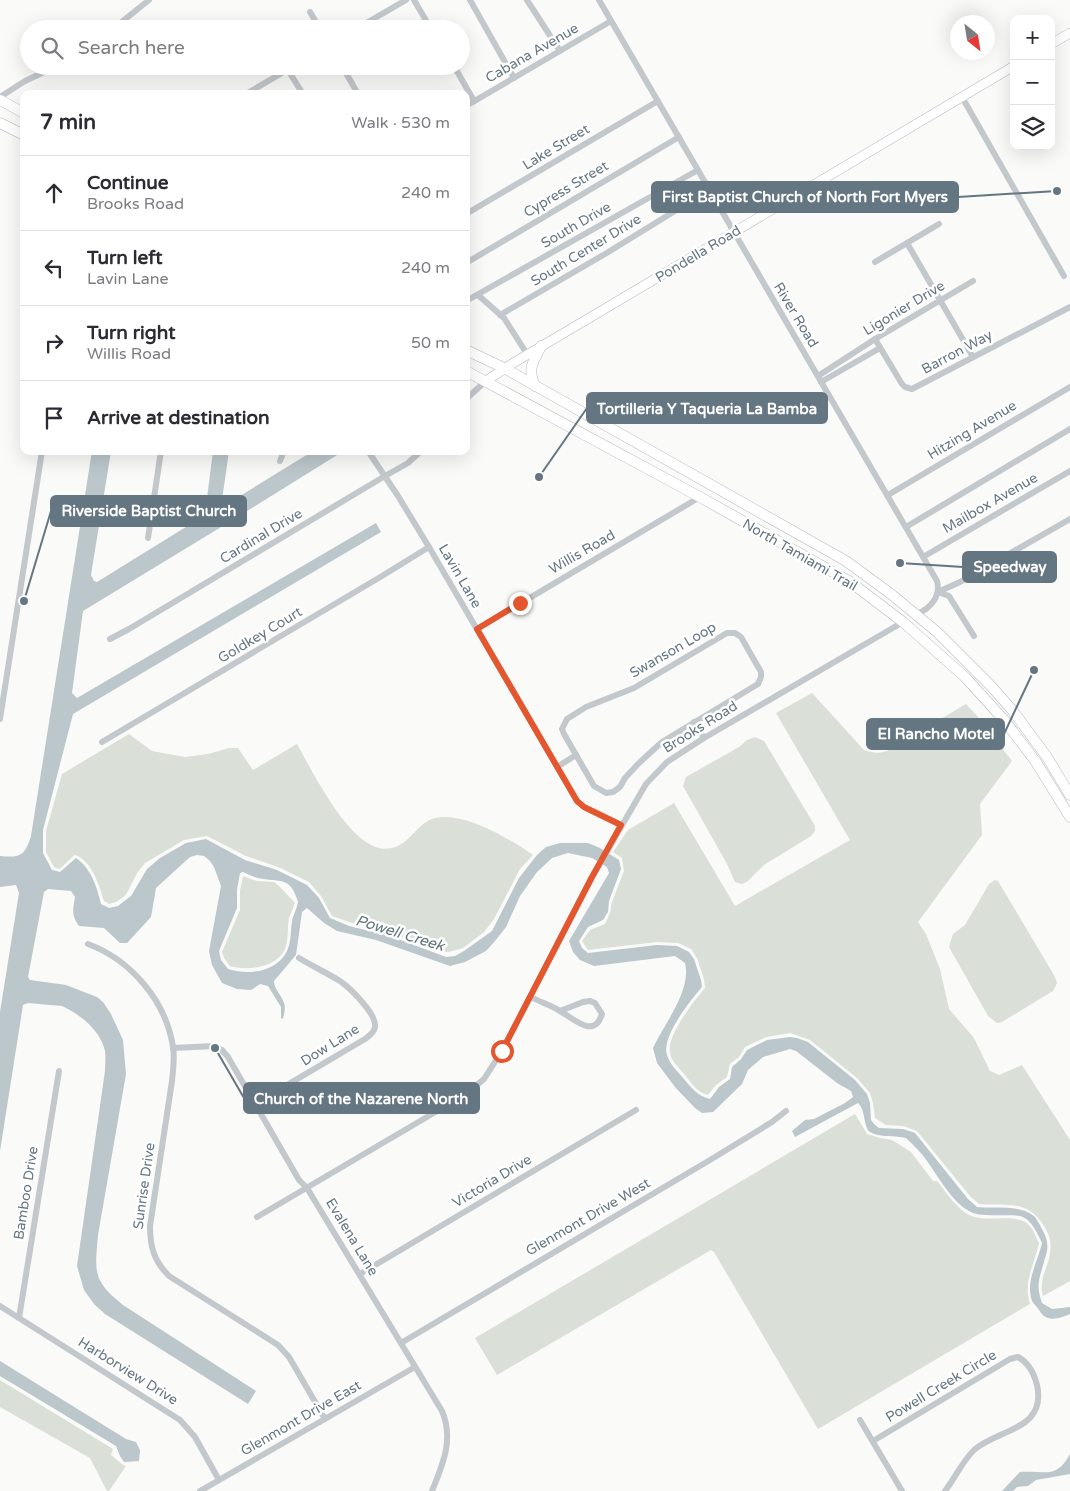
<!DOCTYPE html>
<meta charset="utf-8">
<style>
:root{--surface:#fff;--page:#f7f7f7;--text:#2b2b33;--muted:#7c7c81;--line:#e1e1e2}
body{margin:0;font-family:"Varela Round",sans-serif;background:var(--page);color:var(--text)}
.controls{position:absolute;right:15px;top:15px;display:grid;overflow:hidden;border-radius:10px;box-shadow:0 5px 20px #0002}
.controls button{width:45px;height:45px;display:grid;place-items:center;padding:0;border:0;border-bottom:1px solid var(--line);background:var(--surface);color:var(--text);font:25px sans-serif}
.compass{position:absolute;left:950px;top:15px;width:45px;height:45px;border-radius:50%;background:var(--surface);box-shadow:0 5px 20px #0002;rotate:150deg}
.stop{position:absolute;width:15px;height:15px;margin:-11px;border:4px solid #e4572e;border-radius:50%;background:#fff}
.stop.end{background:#e4572e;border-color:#fff;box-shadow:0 1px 5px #0008}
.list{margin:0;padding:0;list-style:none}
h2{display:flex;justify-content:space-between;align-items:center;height:65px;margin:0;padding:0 20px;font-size:21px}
h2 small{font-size:16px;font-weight:400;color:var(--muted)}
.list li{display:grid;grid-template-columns:32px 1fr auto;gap:15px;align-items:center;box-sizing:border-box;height:75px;padding:0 20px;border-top:1px solid var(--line)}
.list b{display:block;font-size:19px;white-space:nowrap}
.list p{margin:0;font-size:16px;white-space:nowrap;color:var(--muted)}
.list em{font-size:16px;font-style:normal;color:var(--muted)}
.icon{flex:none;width:28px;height:28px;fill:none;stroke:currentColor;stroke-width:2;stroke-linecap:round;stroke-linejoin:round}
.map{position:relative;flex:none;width:1070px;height:1491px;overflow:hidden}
.search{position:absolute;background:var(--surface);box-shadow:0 5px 20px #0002;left:20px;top:20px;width:450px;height:55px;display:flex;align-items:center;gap:12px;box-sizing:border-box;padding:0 18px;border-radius:28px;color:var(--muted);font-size:19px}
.panel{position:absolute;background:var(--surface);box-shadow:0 5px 20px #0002;left:20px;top:90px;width:450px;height:365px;border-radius:10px}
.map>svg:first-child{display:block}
.green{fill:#dadfd7}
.water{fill:#bbc7cb;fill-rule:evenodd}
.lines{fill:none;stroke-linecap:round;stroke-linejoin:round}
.secondary-casing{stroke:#b3babf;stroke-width:10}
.primary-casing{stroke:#b5babe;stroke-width:11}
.minor{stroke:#c3c8cc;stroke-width:6}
.secondary{stroke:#fff;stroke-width:9}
.primary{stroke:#fff;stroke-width:10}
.route{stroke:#e4572e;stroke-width:6}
.labels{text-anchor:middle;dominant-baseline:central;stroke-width:5;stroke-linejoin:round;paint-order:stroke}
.street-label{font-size:14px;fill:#657683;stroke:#fff}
.water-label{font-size:15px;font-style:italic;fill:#60757c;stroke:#fff}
.leader{fill:none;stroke:#657683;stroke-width:2}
.callout-dot{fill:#657683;stroke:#fff;stroke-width:2}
.callout{fill:#657683;stroke:#657683;stroke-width:2}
.callout-label{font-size:15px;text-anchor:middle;font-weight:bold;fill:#fff}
</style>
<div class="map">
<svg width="1070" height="1491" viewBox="0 0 1070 1491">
<rect width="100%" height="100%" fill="#fafaf8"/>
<g class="green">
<path d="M812,693L864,750C873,753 878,754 887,751L966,704L978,717L1012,761L980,804L982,835L918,922L926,934L940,969L949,1009L974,1038L990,1071L999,1075L1022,1065L1070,1140V1281L1043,1296C1039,1283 1045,1272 1049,1259C1052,1245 1051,1238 1044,1226C1027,1198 1006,1207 979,1204L970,1196L917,1131L903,1126L886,1125L875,1118L873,1103L870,1093L857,1078L810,1040L790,1033L766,1037L745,1047L739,1057L730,1064L727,1077L716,1085L708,1095C697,1092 692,1084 685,1075C680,1069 671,1061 670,1053C666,1036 694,1001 705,988L704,979L697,958L691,949L678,943L657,942L588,950L582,941L590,930L605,924L610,913L612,902L624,871L622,858L613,852L628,830L674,803L735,906L850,840L776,713Z"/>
<path d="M129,734L152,751L185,757L208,754L229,748H238L253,770L297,744C313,772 354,858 392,848C410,844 418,822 435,818C464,811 510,839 533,855L520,869L494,919L484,932L463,948L449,952L440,951L391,933L349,922L332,916L321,896L309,882L278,867L246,856L207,836L184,840L145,863L137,873L126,895L116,902L109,904L104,901C99,885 92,861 75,855C69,859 65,865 59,869L54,867L46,852V831L62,774Z"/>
<path d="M755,737L764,741L815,826V831L811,836L764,865L748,881L742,884L735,882L727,864L683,786L686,777L739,747L747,740Z"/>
<path d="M243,876L257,881L274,882L279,886L295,903C293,908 291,913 289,918C287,927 289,939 285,949C277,968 247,971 230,966L224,958L222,952L240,910V891Z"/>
<path d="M995,880L998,881L1054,975L1057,983L1053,991L1002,1022L997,1023L988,1016L949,947L953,934L965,925L989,884Z"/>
<path d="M855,1114L867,1134L880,1138L892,1140L911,1152L933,1181H937C947,1193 956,1208 969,1215C987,1224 1017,1211 1030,1226C1034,1231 1036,1238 1039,1243C1034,1266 1023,1281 1030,1304L818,1429L714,1252L711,1250L497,1375L475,1338Z"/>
<path d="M0,1380L113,1449L111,1455L123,1465L126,1466L109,1491H107L90,1458L0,1407Z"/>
</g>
<g class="water">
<path d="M92,451H111L91,575L94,581L97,582L202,517L206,506L213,451H229L222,500L227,504L313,451L342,452L231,521L83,611L72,693L77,698L376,523L381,532L73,714L43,830V853L52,870L60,872L76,858C91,868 97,887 101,904L109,908L118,906L131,896L147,869L160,858L186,843L206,839L245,860L277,870L307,885L319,898L330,918L349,926L390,936L446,957L455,956L464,951L492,931L519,878L537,855L546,847L560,843H588L600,848L619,860L621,869L609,901L608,912L603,920L588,927L579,941L582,948L588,953L657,945L677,946L689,952L694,959L701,980L702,987C690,1001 661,1037 667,1055C669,1063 677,1071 683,1078C691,1087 697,1096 710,1099L719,1087L730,1079L732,1067L741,1059L747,1050L767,1040L790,1037L797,1038L808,1042L855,1080L867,1094L870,1103L871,1120L875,1125L879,1128L903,1129L915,1133L968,1199L977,1207C996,1209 1018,1204 1034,1216C1037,1219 1040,1225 1042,1229C1048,1240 1049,1247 1045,1258C1040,1278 1035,1283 1042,1303L1052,1309L1070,1307V1314C1059,1319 1046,1323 1039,1310C1037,1307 1034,1304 1032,1301C1025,1282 1038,1261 1042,1243C1026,1208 1021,1217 987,1215C981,1215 974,1214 969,1211C952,1202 938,1176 927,1161C921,1152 913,1145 906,1138C896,1135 879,1138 870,1132C863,1127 866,1110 858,1103L795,1137L792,1131L805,1120L814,1119L845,1103L853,1097L851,1091L837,1083L796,1051L790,1049L763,1057L748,1070L742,1084L713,1112L702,1113L695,1108L675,1087L657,1063L653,1048C664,1024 692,990 685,963L675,956L594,966L580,960L573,952L569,941L609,873L607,867L592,858L568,853L552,858L537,872L520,896L506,927L495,941L486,951L465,962L450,966L376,940L337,931L324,923L307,908L302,912L296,955L274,981C274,990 282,995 284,1003C286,1008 284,1014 283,1019L281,1018V1007L268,986L260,984L251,990L237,989L222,983L212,965L209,951L221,886L214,867L210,861L204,856L197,855L190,857L156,888L151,917L127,943H120L104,928L79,926C71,915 73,909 75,897L71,891L48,889L44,892L28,977L30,980L66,985L97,997L103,1002L111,1014L123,1040L126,1074L98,1235C95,1272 92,1280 123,1305L256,1391L248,1404L105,1314L94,1304L84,1290L77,1266L105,1071C105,1065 106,1058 105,1051C101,1031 80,1014 62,1006L28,1003L23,1005L0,1151V1012L19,893L16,885L0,887V856C20,858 25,856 31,836ZM243,872C248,874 253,877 258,878C280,883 290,875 298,902C297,907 295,912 293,917C290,928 292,941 287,951C276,973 248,975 228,969L221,960L219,951L237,908V890L240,873Z"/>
<path d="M0,1361L126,1439L136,1442L140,1450L139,1461L124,1462L120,1456L116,1446L0,1376Z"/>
<path d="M1070,1454V1474L1036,1480L1028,1486L1017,1487L1013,1491H1002L1020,1472C1045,1470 1056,1480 1070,1454Z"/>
</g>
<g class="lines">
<defs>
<g id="secondary">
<path d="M1051,44L1070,33"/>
<path d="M486,381L510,365L1014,66"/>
</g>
<g id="primary">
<path d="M0,100L24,113"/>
<path d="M0,123L24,135"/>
<path d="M466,350L504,368L846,561L891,594L937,632L991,686L1013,711L1047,757L1070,795"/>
<path d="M466,371L700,497L849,581L903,622L965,677L1005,721L1036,762L1070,817"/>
<path d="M535,386C527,368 533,363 541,346"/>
</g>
</defs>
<use href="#secondary" class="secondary-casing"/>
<use href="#primary" class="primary-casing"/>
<g class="minor">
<path d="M414,0L431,29"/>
<path d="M470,0L514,78"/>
<path d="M527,0L560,51"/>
<path d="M599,0L937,581C941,596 931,608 917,614"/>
<path d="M310,12L320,29"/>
<path d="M113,29L149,0"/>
<path d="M356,29L406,0"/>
<path d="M342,66L358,94"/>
<path d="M454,66L474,101"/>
<path d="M286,67L303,94"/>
<path d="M246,94L294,66"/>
<path d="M0,97L25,81L57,66"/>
<path d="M962,97L1064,276"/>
<path d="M466,106L611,21"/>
<path d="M466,214L658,101"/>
<path d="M907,243L973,357"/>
<path d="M875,262L939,224"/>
<path d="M466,263L679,137"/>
<path d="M478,295L504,318L527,354"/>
<path d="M466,301L698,170"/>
<path d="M500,315L605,254L709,190"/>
<path d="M875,339L902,384L905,387L912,389L1070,307"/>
<path d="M818,376L875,339L973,281"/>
<path d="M821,382L880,348"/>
<path d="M466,399L486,381"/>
<path d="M368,451L398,496L429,547L577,801L584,807L621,825"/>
<path d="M280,461L284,451"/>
<path d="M888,495L1070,387"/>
<path d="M906,527L1070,429"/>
<path d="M148,538L161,451"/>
<path d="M923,557L1070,471"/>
<path d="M938,592L960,582L1070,519"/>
<path d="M938,592L949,596L974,636"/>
<path d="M477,629L700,497"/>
<path d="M727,633H735L741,637L761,672V677L758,684L662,742L639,763L625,778L620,787L613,792L606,793L594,786L564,734L562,729L567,719L586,707L634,688Z"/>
<path d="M110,639L129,629L385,476L408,463L421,451"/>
<path d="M0,719L42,451"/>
<path d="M694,722L704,738"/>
<path d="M102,742L382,576L429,547"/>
<path d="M557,767L576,755"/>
<path d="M88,944C131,960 166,1001 173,1047C175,1058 173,1070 172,1081L150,1226C150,1247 154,1261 169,1276L278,1345L289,1357L325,1419"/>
<path d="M531,997C540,1002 551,1005 560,1011C573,1018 594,1040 602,1014L595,1003L590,1001L583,1002L560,1011"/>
<path d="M173,1048L215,1046L222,1050L228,1057L299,1180L307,1188L442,1411C454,1439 443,1464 432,1491"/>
<path d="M255,1104L365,1039C369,1036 374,1033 375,1027C377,1014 350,988 340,981C327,973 312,966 299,958"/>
<path d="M257,1217L466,1094L484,1079L502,1051L592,877L646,784L667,762L704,738L903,622"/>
<path d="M360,1274L636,1110"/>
<path d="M0,1306L180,1420L195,1437L219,1480"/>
<path d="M19,1318L59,1071"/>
<path d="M401,1343L710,1160L772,1122L786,1111"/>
<path d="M860,1420L902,1491"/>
<path d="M873,1441L1010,1359L1018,1357C1029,1363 1034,1373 1037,1385C1047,1430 998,1429 974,1450C962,1462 955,1478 945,1491"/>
<path d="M200,1491L415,1367"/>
</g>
<use href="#secondary" class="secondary"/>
<use href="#primary" class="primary"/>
</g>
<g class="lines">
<path class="route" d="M502,1051L592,877L621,825L584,807L577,801L477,629L520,603"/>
</g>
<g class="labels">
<g class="street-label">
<text transform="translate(532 53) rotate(-30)">Cabana Avenue</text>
<text transform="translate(556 147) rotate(-31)">Lake Street</text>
<text transform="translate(566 189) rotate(-31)">Cypress Street</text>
<text transform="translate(576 225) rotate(-30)">South Drive</text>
<text transform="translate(586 250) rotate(-31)">South Center Drive</text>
<text transform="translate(698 254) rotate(-31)">Pondella Road</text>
<text transform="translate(904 308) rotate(-31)">Ligonier Drive</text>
<text transform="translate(796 315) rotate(59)">River Road</text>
<text transform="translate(957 352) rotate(-28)">Barron Way</text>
<text transform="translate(972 430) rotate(-31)">Hitzing Avenue</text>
<text transform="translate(990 503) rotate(-30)">Mailbox Avenue</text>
<text transform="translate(261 536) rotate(-31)">Cardinal Drive</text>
<text transform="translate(582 552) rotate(-30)">Willis Road</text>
<text transform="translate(800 555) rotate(30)">North Tamiami Trail</text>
<text transform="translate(460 576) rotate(60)">Lavin Lane</text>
<text transform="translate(260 635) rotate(-31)">Goldkey Court</text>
<text transform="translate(673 650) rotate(-30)">Swanson Loop</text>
<text transform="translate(700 727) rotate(-32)">Brooks Road</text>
<text transform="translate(330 1045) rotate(-32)">Dow Lane</text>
<text transform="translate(492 1181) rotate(-31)">Victoria Drive</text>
<text transform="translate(144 1186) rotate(-82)">Sunrise Drive</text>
<text transform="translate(26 1193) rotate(-81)">Bamboo Drive</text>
<text transform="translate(588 1217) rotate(-30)">Glenmont Drive West</text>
<text transform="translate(352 1237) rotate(59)">Evalena Lane</text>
<text transform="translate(128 1371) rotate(32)">Harborview Drive</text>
<text transform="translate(941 1386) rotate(-31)">Powell Creek Circle</text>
<text transform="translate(301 1418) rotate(-30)">Glenmont Drive East</text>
</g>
<g class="water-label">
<text transform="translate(400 933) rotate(17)">Powell Creek</text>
</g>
</g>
<path class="leader" d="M1057 191L958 197M539 477L587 408M24 601L51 511M900 563L963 567M1034 670L1004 734M215 1048L244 1098"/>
<g class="callout-dot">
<circle cx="1057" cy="191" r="5"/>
<circle cx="539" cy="477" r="5"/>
<circle cx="24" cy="601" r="5"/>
<circle cx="900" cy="563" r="5"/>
<circle cx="1034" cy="670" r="5"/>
<circle cx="215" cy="1048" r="5"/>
</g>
<g class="callout">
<rect x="652" y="182" width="306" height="30" rx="5"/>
<rect x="587" y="393" width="240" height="30" rx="5"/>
<rect x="51" y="496" width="195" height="30" rx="5"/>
<rect x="963" y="552" width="93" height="30" rx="5"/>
<rect x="867" y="719" width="137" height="30" rx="5"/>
<rect x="244" y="1083" width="235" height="30" rx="5"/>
</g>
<g class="callout-label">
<text x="805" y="202">First Baptist Church of North Fort Myers</text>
<text x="707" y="414">Tortilleria Y Taqueria La Bamba</text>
<text x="149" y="516">Riverside Baptist Church</text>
<text x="1010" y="572">Speedway</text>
<text x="936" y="739">El Rancho Motel</text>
<text x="361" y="1104">Church of the Nazarene North</text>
</g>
</svg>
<div class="controls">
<button>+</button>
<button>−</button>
<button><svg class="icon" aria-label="layers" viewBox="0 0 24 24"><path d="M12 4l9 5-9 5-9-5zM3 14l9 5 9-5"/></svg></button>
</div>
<svg class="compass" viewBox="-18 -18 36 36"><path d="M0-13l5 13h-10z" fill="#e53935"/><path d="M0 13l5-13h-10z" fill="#7c7c81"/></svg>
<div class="stop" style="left:502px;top:1051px"></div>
<div class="stop end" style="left:520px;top:603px"></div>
<div class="search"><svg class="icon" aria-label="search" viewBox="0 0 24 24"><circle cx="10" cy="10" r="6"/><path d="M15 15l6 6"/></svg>Search here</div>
<section class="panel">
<h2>7 min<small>Walk · 530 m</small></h2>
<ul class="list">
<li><svg class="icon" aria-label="ahead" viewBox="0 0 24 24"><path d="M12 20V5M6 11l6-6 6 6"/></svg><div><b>Continue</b><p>Brooks Road</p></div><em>240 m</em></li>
<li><svg class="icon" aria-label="left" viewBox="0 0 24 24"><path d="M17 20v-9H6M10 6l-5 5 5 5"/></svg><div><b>Turn left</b><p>Lavin Lane</p></div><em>240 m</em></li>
<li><svg class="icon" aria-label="right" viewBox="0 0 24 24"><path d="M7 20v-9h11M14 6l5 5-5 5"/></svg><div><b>Turn right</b><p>Willis Road</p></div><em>50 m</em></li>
<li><svg class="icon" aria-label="arrive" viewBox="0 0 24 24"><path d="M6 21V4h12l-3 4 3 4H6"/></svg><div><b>Arrive at destination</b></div></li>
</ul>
</section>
</div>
